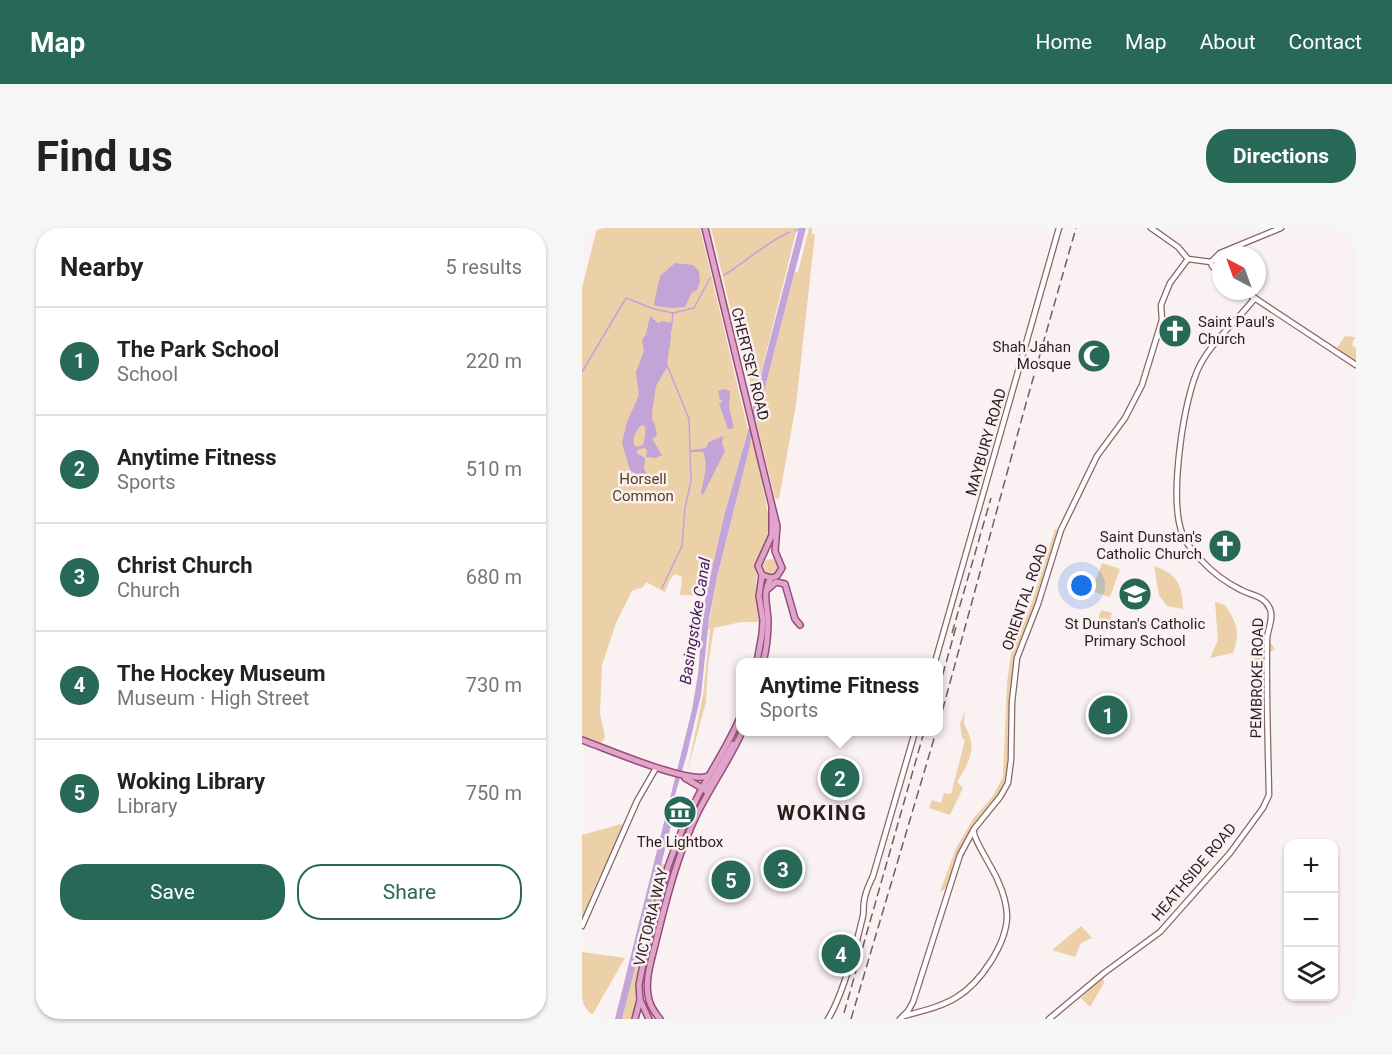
<!DOCTYPE html>
<meta charset="utf-8">
<style>
:root{--surface:#fff;--page:#f6f6f6;--text:#222;--muted:#767676;--line:#e0e0e0;--accent:#276856}
body{margin:0;font-family:Roboto,sans-serif;background:var(--page);color:var(--text)}
.controls{position:absolute;right:18px;bottom:18px;display:grid;overflow:hidden;border-radius:12px;box-shadow:0 2px 4px #0004}
.controls button{width:54px;height:54px;display:grid;place-items:center;padding:0;border:0;border-bottom:2px solid var(--line);background:var(--surface);color:var(--text);font:30px sans-serif}
.compass{position:absolute;left:630px;top:18px;width:54px;height:54px;border-radius:50%;background:var(--surface);box-shadow:0 2px 4px #0004;rotate:319deg}
.you{position:absolute;left:500px;top:358px;width:21px;height:21px;margin:-15px;border:4px solid #fff;border-radius:50%;background:#1a73e8;box-shadow:0 0 0 9px #1a73e833}
.badge{display:grid;place-items:center;width:39px;height:39px;border-radius:50%;background:var(--accent);color:#fff;font-size:20px;font-weight:700}
.pin{position:absolute;translate:-50% -50%;border:3px solid #fff;box-shadow:0 2px 6px #0006}
.popup{position:absolute;left:154px;top:430px;width:207px;height:78px;box-sizing:border-box;display:grid;place-content:center;border-radius:12px;background:var(--surface);filter:drop-shadow(0 2px 4px #0005);font-size:20px;white-space:nowrap;color:var(--muted)}
.popup b{font-size:22px;color:var(--text)}
.popup::after{content:'';position:absolute;left:50%;top:100%;margin-left:-12px;border:12px solid transparent;border-top-color:var(--surface)}
.list{margin:0;padding:0;list-style:none}
h2{display:flex;justify-content:space-between;align-items:center;height:78px;margin:0;padding:0 24px;font-size:26px}
h2 small{font-size:20px;font-weight:400;color:var(--muted)}
.list li{display:grid;grid-template-columns:39px 1fr auto;gap:18px;align-items:center;box-sizing:border-box;height:108px;padding:0 24px;border-top:2px solid var(--line)}
.list b{display:block;font-size:22px;white-space:nowrap}
.list p{margin:0;font-size:20px;white-space:nowrap;color:var(--muted)}
.list em{font-size:20px;font-style:normal;color:var(--muted)}
.actions{display:flex;gap:12px;padding:18px 24px}
.actions a{flex:1;padding:14px 0;border:2px solid var(--accent);border-radius:24px;text-align:center;font-size:21px;color:var(--accent)}
.actions .main{background:var(--accent);color:#fff}
.icon{flex:none;width:33px;height:33px;fill:none;stroke:currentColor;stroke-width:2;stroke-linecap:round;stroke-linejoin:round}
.map{position:relative;flex:none;width:774px;height:791px;overflow:hidden;border-radius:24px}
header{display:flex;align-items:center;gap:36px;box-sizing:border-box;height:84px;padding:0 30px;background:var(--accent);color:#fff}
header strong{font-size:28px}
nav{display:flex;gap:33px;margin-inline-start:auto;font-size:21px}
.intro{display:flex;align-items:center;justify-content:space-between;box-sizing:border-box;height:144px;padding:0 36px}
h1{margin:0;font-size:42px}
.button{padding:15px 27px;border-radius:24px;background:var(--accent);color:#fff;font-size:21px;font-weight:700}
main{display:flex;gap:36px;padding:0 36px}
aside{flex:1;background:var(--surface);border-radius:24px;box-shadow:0 2px 4px #0004}
.map>svg:first-child{display:block}
.green{fill:#ecd0a7}
.water{fill:#c2a4d9;fill-rule:evenodd}
.lines{fill:none;stroke-linecap:round;stroke-linejoin:round}
.stream{stroke:#c2a4d9;stroke-width:1.5}
.minor-casing{stroke:#886567;stroke-width:7}
.major-casing{stroke:#954e79;stroke-width:8}
.minor{stroke:#fff;stroke-width:4.5}
.major{stroke:#e1a5cc;stroke-width:5}
.rail{stroke:#6d6061;stroke-width:1.5;stroke-dasharray:9 4.5;stroke-linecap:butt}
.labels{text-anchor:middle;dominant-baseline:central;stroke-width:5;stroke-linejoin:round;paint-order:stroke}
.poi-label{font-size:15px;fill:#2c1d1f;stroke:#faf1f2;text-anchor:end}
.street-label{font-size:15px;fill:#2c1d1f;stroke:#faf1f2}
.park-label{font-size:15px;fill:#5a4117;stroke:#faf1f2}
.water-label{font-size:16px;font-style:italic;fill:#441d5b;stroke:#faf1f2}
.district-label{font-size:21px;font-weight:bold;letter-spacing:1.5px;fill:#2c1d1f;stroke:#faf1f2}
</style>
<header>
<strong>Map</strong>
<nav><a>Home</a><a>Map</a><a>About</a><a>Contact</a></nav>
</header>
<div class="intro"><h1>Find us</h1><a class="button">Directions</a></div>
<main>
<aside>
<h2>Nearby<small>5 results</small></h2>
<ul class="list">
<li><span class="badge">1</span><div><b>The Park School</b><p>School</p></div><em>220 m</em></li>
<li><span class="badge">2</span><div><b>Anytime Fitness</b><p>Sports</p></div><em>510 m</em></li>
<li><span class="badge">3</span><div><b>Christ Church</b><p>Church</p></div><em>680 m</em></li>
<li><span class="badge">4</span><div><b>The Hockey Museum</b><p>Museum · High Street</p></div><em>730 m</em></li>
<li><span class="badge">5</span><div><b>Woking Library</b><p>Library</p></div><em>750 m</em></li>
</ul>
<div class="actions"><a class="main">Save</a><a>Share</a></div>
</aside>
<div class="map">
<svg width="774" height="791" viewBox="0 0 774 791">
<rect width="100%" height="100%" fill="#faf1f2"/>
<g class="green">
<path d="M15,0H118L166,202L142,288L124,368L98,367L100,349L93,346L88,351L83,364L64,354L61,359L50,363L34,395L20,437L18,485L23,509L19,515L0,508V60Z"/>
<path d="M129,0H215L171,178V163L155,108Z"/>
<path d="M227,0H230V6H233L214,177L197,271L193,270L174,193L177,190L176,187L213,44H216Z"/>
<path d="M763,108L773,109L770,117L774,120V134L755,120Z"/>
<path d="M168,208H171L188,296L186,310L173,337L175,345L173,368L177,394H159L132,400L126,437L124,474L105,544L121,467L128,401H126L135,349L168,218Z"/>
<path d="M473,301L477,302L455,376L433,429L427,532L424,554L418,566L394,595L379,619L364,660L358,664L374,620L391,591L411,568L421,549L425,455L429,426L448,380Z"/>
<circle cx="189" cy="339" r="8"/>
<path d="M520,335L538,341L528,369L510,363Z"/>
<path d="M572,338C596,346 600,357 601,381L585,378L577,367Z"/>
<path d="M633,374L643,377C655,395 659,404 651,425L628,430L636,412Z"/>
<path d="M519,382L530,385L524,404L513,401Z"/>
<path d="M688,414L693,421L687,425L683,454H674L672,423Z"/>
<path d="M384,480C379,502 385,495 389,513C392,527 382,543 375,554L381,560L368,587L347,580L350,572L359,575L362,565L369,566L383,512L380,510L378,496Z"/>
<path d="M39,596L42,598V600L14,656L0,691V607Z"/>
<path d="M79,631L80,636H83C71,674 62,711 55,749C53,763 55,777 51,791H40Z"/>
<path d="M499,698L510,710L499,715L493,729L470,722Z"/>
<path d="M0,724L43,730L8,791H0Z"/>
<path d="M521,749L522,755L508,779L499,770Z"/>
</g>
<g class="water">
<path d="M217,0H224L176,187C169,196 169,207 168,218L135,349L127,391L119,467L105,526L93,567L96,570L40,791H33L110,482L116,446L122,377L142,288L171,185V178Z"/>
<path d="M93,35L111,37L117,43L118,54L115,62L110,64L103,79L91,80L73,78L72,75L78,48Z"/>
<path d="M68,88L76,95L80,93L90,95L85,139L74,158L70,184V192L73,197L75,208L70,211L80,227L74,230L64,229L65,223L63,220L57,221L54,225L63,230L62,241L67,250L65,253L48,242L40,215L45,194L57,167L54,144L62,123L60,112L64,106ZM60,197L63,198C64,204 63,212 61,217L55,219L52,217C50,210 54,201 60,197Z"/>
<path d="M141,161L148,163L147,179L152,200L146,201L137,176L141,173L138,172L136,163Z"/>
<path d="M141,208L140,216L143,223L121,267L119,265C121,252 127,237 121,224H109V222L124,220L127,214Z"/>
</g>
<g class="lines">
<g class="stream">
<path d="M213,3L219,0"/>
<path d="M142,47C164,34 184,14 208,4"/>
<path d="M89,102L91,85"/>
<path d="M87,120L88,107"/>
<path d="M0,144L44,70L72,81L91,85L112,80L128,50"/>
<path d="M80,360L100,318L103,280L109,253L107,191L85,137"/>
</g>
<defs>
<g id="minor">
<path d="M569,0L596,19L606,31L629,34"/>
<path d="M629,34L638,25L699,0"/>
<path d="M629,34L630,38L639,47"/>
<path d="M662,63L774,137"/>
<path d="M353,434L477,0"/>
<path d="M0,698L55,573L74,540"/>
<path d="M322,788C340,783 359,779 375,769C398,755 424,717 425,689C425,677 421,664 416,653C412,642 391,611 392,604"/>
<path d="M246,791C260,769 275,715 281,688C282,683 281,679 282,674C283,664 287,657 291,648L333,504"/>
<path d="M318,791L326,783L331,774L378,627L392,601L418,569L426,555L429,532L430,474L435,430L456,376L479,302L515,228L543,190L560,157L580,92L579,77L588,55L606,31"/>
<path d="M467,791L522,745L578,704L648,625L681,580L687,567C686,515 684,464 685,412C685,402 692,391 688,381C682,367 670,368 659,362C645,355 630,344 619,332C611,324 602,313 599,302C588,267 601,170 618,137C632,111 655,93 673,70"/>
</g>
<g id="major">
<path d="M123,0L190,278V307L176,338L180,347L189,350L195,348L200,340L193,323L195,298L190,278"/>
<path d="M186,361L194,354L203,356L213,391L218,397"/>
<path d="M175,434L180,406L181,392L177,368L180,347"/>
<path d="M181,434C185,420 186,406 186,392C185,375 180,365 189,350"/>
<path d="M0,512C23,520 108,557 126,548"/>
<path d="M103,550L120,560"/>
<path d="M120,560L124,563L151,516"/>
<path d="M53,791L58,772"/>
<path d="M67,791L58,772L57,757C69,693 84,630 114,572C128,543 147,517 159,487"/>
<path d="M78,791C72,784 67,777 66,767C63,750 70,730 74,713C85,668 96,625 116,584C130,556 148,531 160,504"/>
</g>
</defs>
<use href="#minor" class="minor-casing"/>
<use href="#major" class="major-casing"/>
<use href="#minor" class="minor"/>
<use href="#major" class="major"/>
<g class="rail">
<path d="M370,405L409,270"/>
<path d="M357,460L374,399"/>
<path d="M357,495L443,179L494,0"/>
<path d="M262,785L342,504"/>
<path d="M269,791L354,504"/>
</g>
</g>
<defs>
<symbol id="church-disc" viewBox="-11 -11 22 22"><circle r="9.5" fill="#276856" stroke="#faf1f2"/><path d="M-1.2-6h2.4v3.5h3.3v2.4h-3.3V6h-2.4V-.1h-3.3v-2.4h3.3Z" fill="#fff"/></symbol>
<symbol id="mosque-disc" viewBox="-11 -11 22 22"><circle r="9.5" fill="#276856" stroke="#faf1f2"/><path d="M3.5-4.9A6 6 0 1 0 3.5 4.9A5 5 0 1 1 3.5-4.9Z" fill="#fff"/></symbol>
<symbol id="school-disc" viewBox="-11 -11 22 22"><circle r="9.5" fill="#276856" stroke="#faf1f2"/><path d="M0-5L7-2L0 1L-7-2ZM-4 1L0 2.5L4 1V4Q0 6-4 4Z" fill="#fff"/></symbol>
<symbol id="museum-disc" viewBox="-11 -11 22 22"><circle r="9.5" fill="#276856" stroke="#faf1f2"/><path d="M0-6L6-3V-2H-6V-3ZM-5-1h2V3h-2ZM-1-1h2V3h-2ZM3-1h2V3H3ZM-6 4H6V6H-6Z" fill="#fff"/></symbol>
</defs>
<g fill-rule="evenodd">
<use href="#church-disc" x="574" y="84" width="38" height="38"/>
<use href="#mosque-disc" x="493" y="109" width="38" height="38"/>
<use href="#church-disc" x="624" y="299" width="38" height="38"/>
<use href="#school-disc" x="534" y="347" width="38" height="38"/>
<use href="#museum-disc" x="79" y="565" width="38" height="38"/>
</g>
<g class="labels">
<g class="poi-label">
<text x="616" y="94" text-anchor="start">Saint Paul's<tspan x="616" dy="17">Church</tspan></text>
<text x="489" y="119">Shah Jahan<tspan x="489" dy="17">Mosque</tspan></text>
<text x="620" y="309">Saint Dunstan's<tspan x="620" dy="17">Catholic Church</tspan></text>
<text x="553" y="396" text-anchor="middle">St Dunstan's Catholic<tspan x="553" dy="17">Primary School</tspan></text>
<text x="98" y="614" text-anchor="middle">The Lightbox</text>
</g>
<g class="street-label">
<text transform="translate(168 136) rotate(76)">CHERTSEY ROAD</text>
<text transform="translate(404 214) rotate(-74)">MAYBURY ROAD</text>
<text transform="translate(443 369) rotate(-71)">ORIENTAL ROAD</text>
<text transform="translate(675 450) rotate(-89)">PEMBROKE ROAD</text>
<text transform="translate(612 644) rotate(-50)">HEATHSIDE ROAD</text>
<text transform="translate(69 689) rotate(-76)">VICTORIA WAY</text>
</g>
<g class="park-label">
<text x="61" y="251">Horsell<tspan x="61" dy="17">Common</tspan></text>
</g>
<g class="water-label">
<text transform="translate(113 393) rotate(-81)">Basingstoke Canal</text>
</g>
<g class="district-label">
<text x="240" y="585">WOKING</text>
</g>
</g>
</svg>
<div class="controls">
<button>+</button>
<button>−</button>
<button><svg class="icon" aria-label="layers" viewBox="0 0 24 24"><path d="M12 4l9 5-9 5-9-5zM3 14l9 5 9-5"/></svg></button>
</div>
<svg class="compass" viewBox="-18 -18 36 36"><path d="M0-13l5 13h-10z" fill="#e53935"/><path d="M0 13l5-13h-10z" fill="#767676"/></svg>
<div class="you"></div>
<div class="pin badge" style="left:526px;top:487px">1</div>
<div class="pin badge" style="left:258px;top:550px">2</div>
<div class="popup"><b>Anytime Fitness</b>Sports</div>
<div class="pin badge" style="left:201px;top:641px">3</div>
<div class="pin badge" style="left:259px;top:726px">4</div>
<div class="pin badge" style="left:149px;top:652px">5</div>
</div>
</main>
